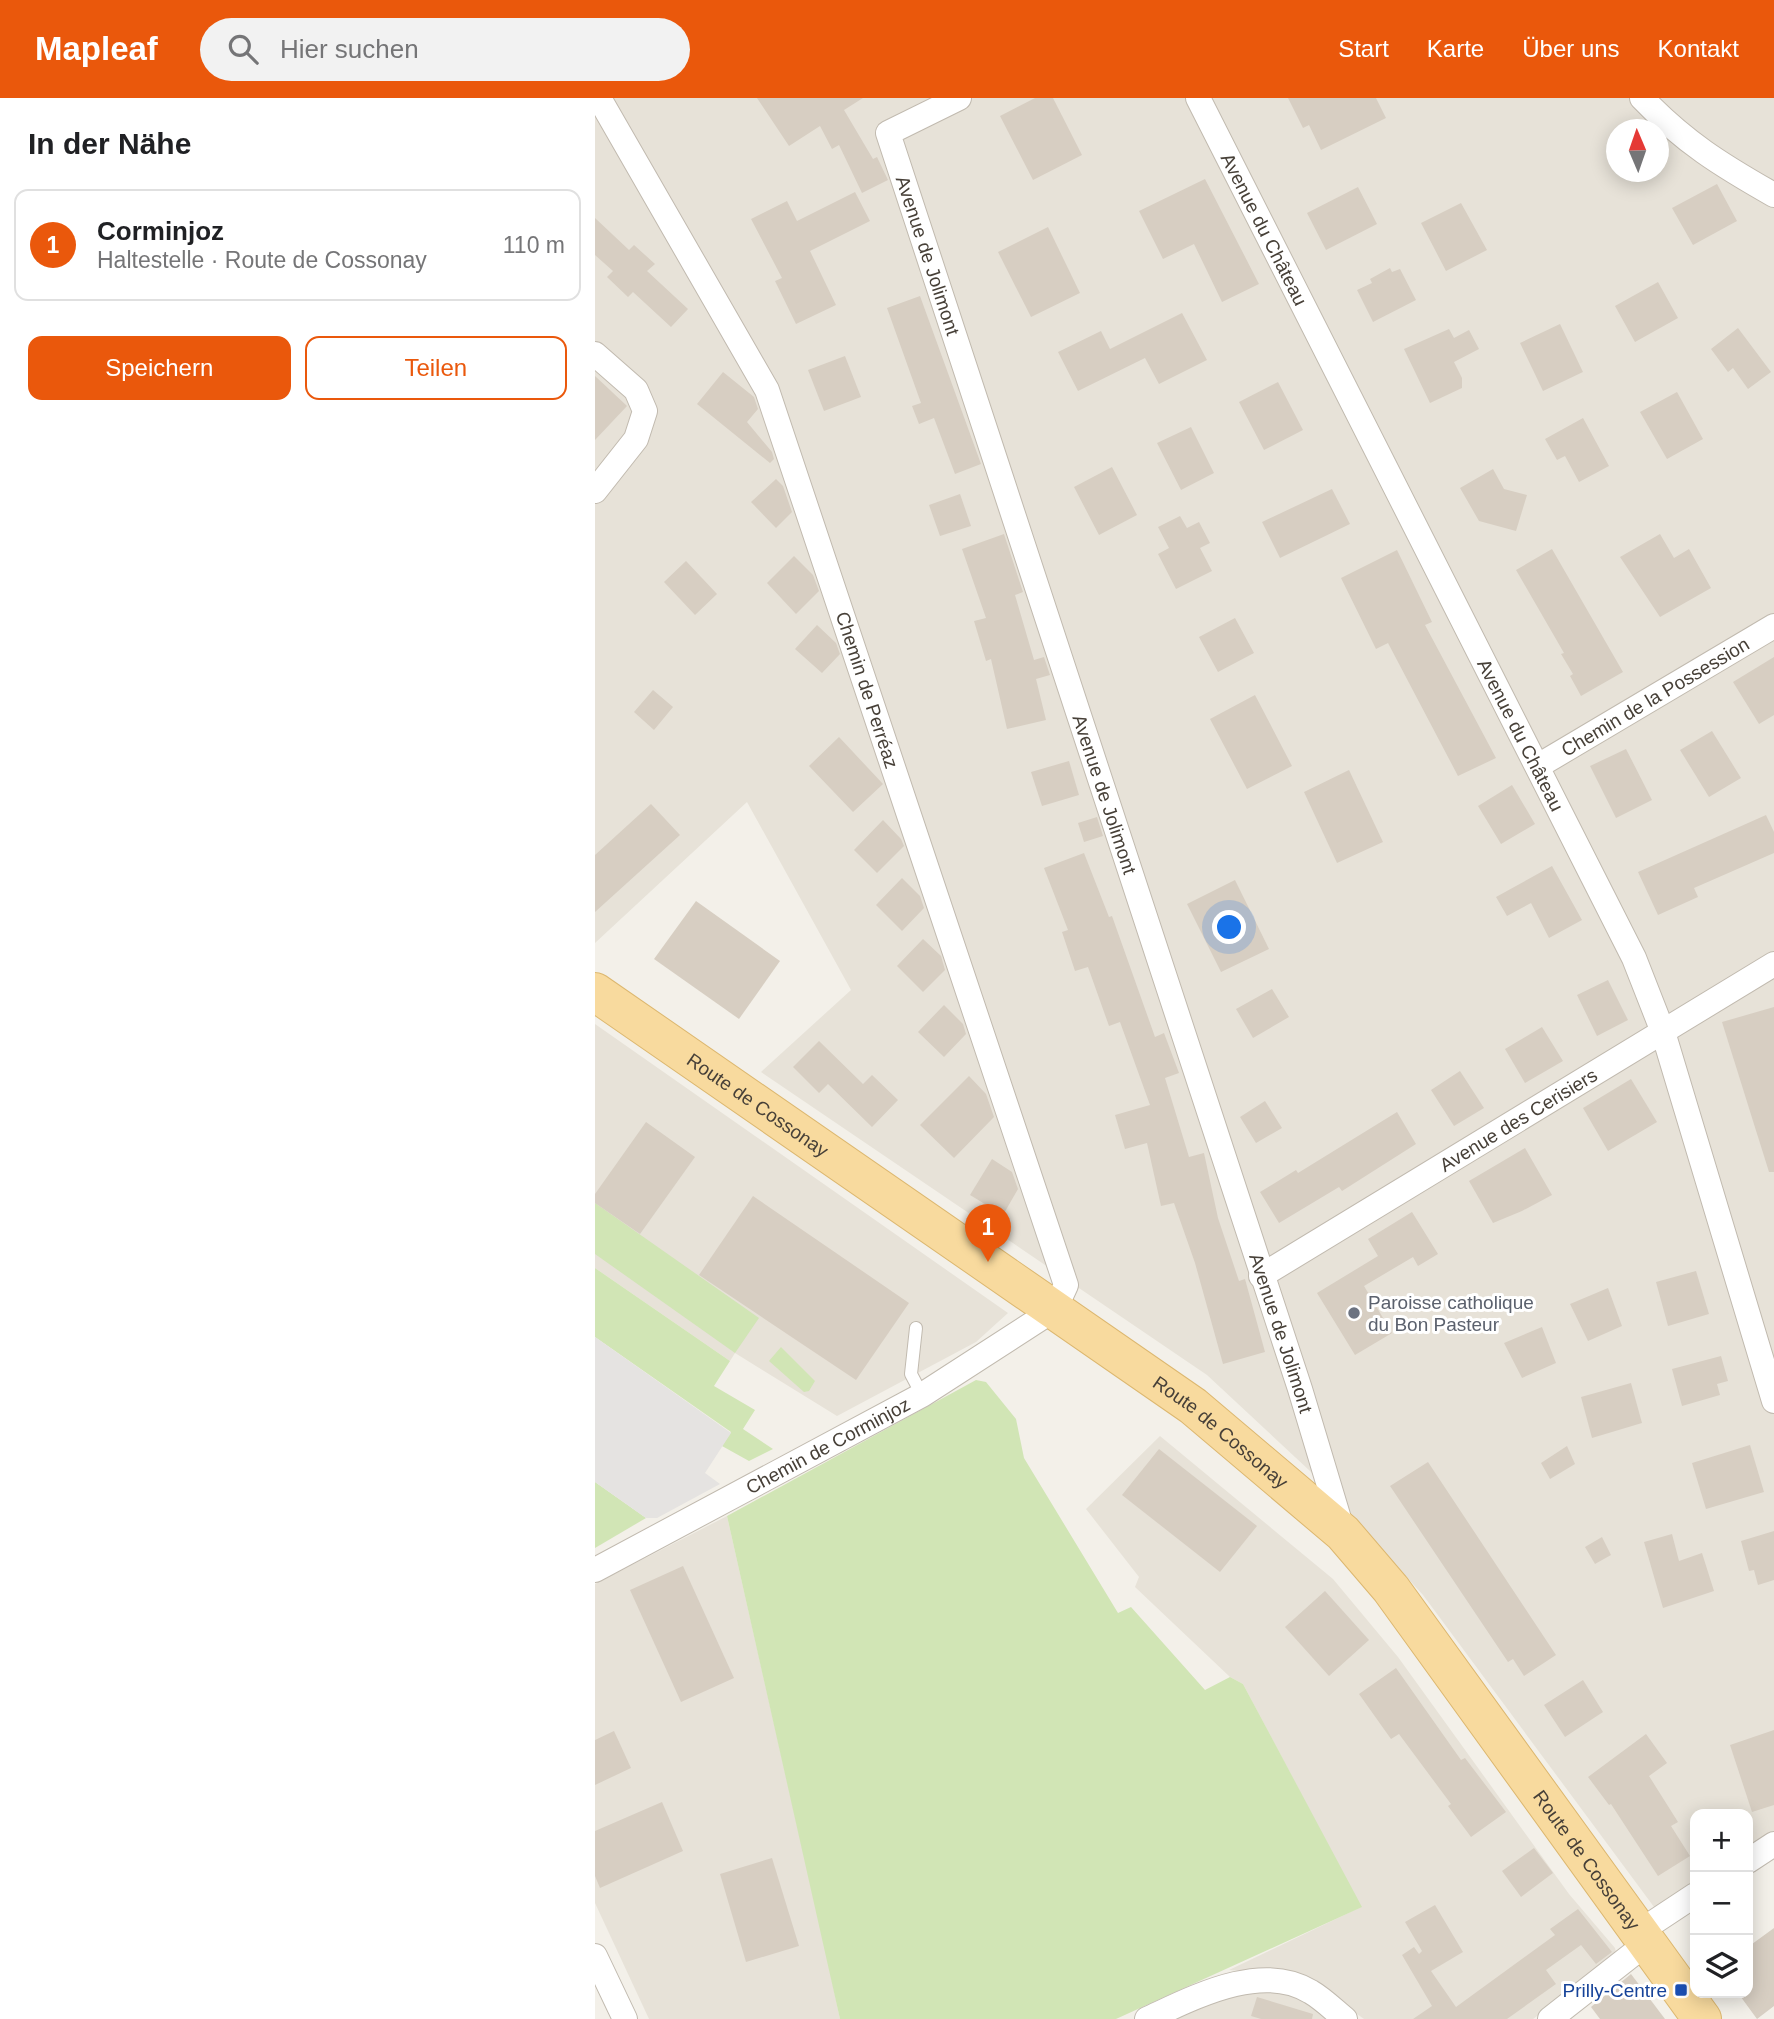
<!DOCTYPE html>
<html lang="de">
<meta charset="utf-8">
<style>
:root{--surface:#fff;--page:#f2f2f2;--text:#202124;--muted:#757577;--line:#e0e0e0;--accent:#ea580c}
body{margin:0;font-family:Helvetica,sans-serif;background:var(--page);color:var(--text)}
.controls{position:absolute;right:21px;bottom:21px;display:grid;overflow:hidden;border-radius:14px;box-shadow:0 4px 18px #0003}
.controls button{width:63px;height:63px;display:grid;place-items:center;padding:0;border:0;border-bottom:2px solid var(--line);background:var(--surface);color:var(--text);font:35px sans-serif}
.compass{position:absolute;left:1011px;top:21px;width:63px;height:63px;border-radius:50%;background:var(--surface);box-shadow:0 4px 18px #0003;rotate:358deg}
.you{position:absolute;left:635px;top:830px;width:24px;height:24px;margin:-18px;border:5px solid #fff;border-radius:50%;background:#1a73e8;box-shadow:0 0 0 10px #1a73e833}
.badge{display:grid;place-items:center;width:46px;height:46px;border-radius:50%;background:var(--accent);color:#fff;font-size:23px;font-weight:700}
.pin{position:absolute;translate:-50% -58px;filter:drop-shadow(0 2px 4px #0008)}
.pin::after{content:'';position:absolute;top:37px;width:24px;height:21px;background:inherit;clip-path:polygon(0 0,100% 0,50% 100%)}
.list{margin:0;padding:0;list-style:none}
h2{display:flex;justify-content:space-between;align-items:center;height:91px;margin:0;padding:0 28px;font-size:30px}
h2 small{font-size:23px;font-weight:400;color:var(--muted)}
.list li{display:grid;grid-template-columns:46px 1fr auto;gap:21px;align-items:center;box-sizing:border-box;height:112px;margin:0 14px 14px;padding:0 14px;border:2px solid var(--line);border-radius:14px}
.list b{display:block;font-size:26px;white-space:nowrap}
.list p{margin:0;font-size:23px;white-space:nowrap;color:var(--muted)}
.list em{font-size:23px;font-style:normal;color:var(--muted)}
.actions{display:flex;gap:14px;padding:21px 28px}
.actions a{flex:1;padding:16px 0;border:2px solid var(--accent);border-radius:14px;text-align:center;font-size:24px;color:var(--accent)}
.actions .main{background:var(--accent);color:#fff}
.icon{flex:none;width:38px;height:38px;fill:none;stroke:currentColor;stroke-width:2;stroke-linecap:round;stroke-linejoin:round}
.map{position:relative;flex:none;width:1179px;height:1921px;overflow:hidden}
header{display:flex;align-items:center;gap:42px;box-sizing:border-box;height:98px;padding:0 35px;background:var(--accent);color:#fff}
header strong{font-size:33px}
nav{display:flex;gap:38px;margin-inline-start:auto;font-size:24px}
.search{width:490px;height:63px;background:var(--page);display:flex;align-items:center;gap:18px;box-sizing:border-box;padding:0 24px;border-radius:38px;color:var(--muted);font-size:26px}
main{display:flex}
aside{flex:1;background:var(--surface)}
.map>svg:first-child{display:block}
.residential{fill:#e7e2d8;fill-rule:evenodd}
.green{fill:#d1e5b5}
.parking{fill:#e5e3e1}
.building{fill:#d7cec2}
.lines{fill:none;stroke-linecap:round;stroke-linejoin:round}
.service-casing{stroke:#c1baaf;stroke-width:14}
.minor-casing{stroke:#c1baaf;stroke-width:26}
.primary-casing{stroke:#dcb76f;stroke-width:40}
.service{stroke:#fff;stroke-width:12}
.minor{stroke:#fff;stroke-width:24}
.primary{stroke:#f8da9e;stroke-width:38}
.worship-dot{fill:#6b7280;stroke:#fff;stroke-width:2.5}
.transit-dot{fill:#1a4fb4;stroke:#fff;stroke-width:2.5}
.labels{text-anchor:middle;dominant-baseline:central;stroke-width:6;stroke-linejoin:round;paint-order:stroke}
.street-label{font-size:19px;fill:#474038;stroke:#fff}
.worship-label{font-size:19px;fill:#5b616d;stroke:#fff;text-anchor:start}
.transit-label{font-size:19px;fill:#164399;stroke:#fff;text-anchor:end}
</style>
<header>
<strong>Mapleaf</strong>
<div class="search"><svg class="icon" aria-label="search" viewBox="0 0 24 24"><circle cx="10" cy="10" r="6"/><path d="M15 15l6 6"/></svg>Hier suchen</div>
<nav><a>Start</a><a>Karte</a><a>Über uns</a><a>Kontakt</a></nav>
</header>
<main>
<aside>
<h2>In der Nähe<small></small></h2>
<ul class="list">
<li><span class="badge">1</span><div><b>Corminjoz</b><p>Haltestelle · Route de Cossonay</p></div><em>110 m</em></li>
</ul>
<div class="actions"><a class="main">Speichern</a><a>Teilen</a></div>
</aside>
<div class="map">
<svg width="1179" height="1921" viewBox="0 0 1179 1921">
<rect width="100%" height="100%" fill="#f3f0e9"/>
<g class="residential">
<path d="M0,0H1179V1736L1153,1753V1716H1100V1787L1062,1813L828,1497L715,1373L612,1277L166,974L256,892L152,704L0,845ZM1021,32H1064V74H1021Z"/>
<path d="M0,926L413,1215L381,1244L242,1318L140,1255L135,1263L0,1170Z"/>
<path d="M565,1338L738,1481L803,1559L974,1796L1020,1850L1022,1859L938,1921H769L751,1908L684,1876L634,1872L766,1809L648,1586L635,1579L540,1489L544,1479L491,1411Z"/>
<path d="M132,1418L231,1855L245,1921H54L0,1805V1486Z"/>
<path d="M681,1892L708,1902L739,1921H569L610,1902Z"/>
</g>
<g class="green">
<path d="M0,1105L164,1220L140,1255L0,1156Z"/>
<path d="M0,1170L135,1263L119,1288L160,1312L148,1331L178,1351L154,1363L127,1348L136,1334L0,1239Z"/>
<path d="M186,1249L220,1283L214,1293L209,1294L174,1263Z"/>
<path d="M381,1282L391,1284L421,1321L429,1360L523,1515L536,1509L610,1592L635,1579L648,1586L767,1809L521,1921H245L132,1418Z"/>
<path d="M0,1384L51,1420L0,1450Z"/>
</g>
<path class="parking" d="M0,1239L136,1335L110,1375L125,1386L62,1420H51L0,1384Z"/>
<g class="building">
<path d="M162,0H268L249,12L278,61L282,59L293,82L267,95L244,47L237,51L225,28L194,48Z"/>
<path d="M440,0H458L487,57L438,82L405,18Z"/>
<path d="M693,0H781L791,20L726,52L714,27L708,30Z"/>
<path d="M610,81L664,186L627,204L599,146L568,161L544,113Z"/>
<path d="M1122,86L1142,123L1098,147L1077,110Z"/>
<path d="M763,89L782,126L731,152L712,115Z"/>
<path d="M260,94L275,123L215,153L241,207L201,226L180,183L187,180L156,121L192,103L202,123Z"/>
<path d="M866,105L892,152L851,173L826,125Z"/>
<path d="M0,120L34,152L39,147L60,166L52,173L93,211L76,229L38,194L33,199L12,179L18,173L0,157Z"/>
<path d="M453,129L485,195L436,219L403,154Z"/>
<path d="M795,170L797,174L805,171L821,202L778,224L762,192L777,185L775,181Z"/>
<path d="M1063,184L1083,220L1040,244L1020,208Z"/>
<path d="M325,198L386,366L360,376L339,320L324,326L317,308L326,305L292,210Z"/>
<path d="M587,215L612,262L564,286L550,260L483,293L463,254L506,233L515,251Z"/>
<path d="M965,226L988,274L948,293L925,245Z"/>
<path d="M1143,230L1176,274L1153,291L1138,270L1133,274L1116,251Z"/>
<path d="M854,231L859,240L874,232L884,251L859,264L867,280V290L835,305L809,251Z"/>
<path d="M250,258L266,299L229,313L213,272Z"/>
<path d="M128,274L159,299L163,311L152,324L177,354L179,361L175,365L102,306Z"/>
<path d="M0,278L32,308L0,342Z"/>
<path d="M683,284L708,332L669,352L644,304Z"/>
<path d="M1082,294L1108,341L1072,361L1045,314Z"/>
<path d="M988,320L1014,368L984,384L970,358L962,362L950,341Z"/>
<path d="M596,329L619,375L586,392L562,345Z"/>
<path d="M517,369L542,417L504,437L479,389Z"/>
<path d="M898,371L909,391L932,397L921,433L884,423L865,390Z"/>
<path d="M181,381L188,388L197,414L181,430L156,404Z"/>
<path d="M737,391L755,426L685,460L667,424Z"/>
<path d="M365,396L376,428L345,438L334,407Z"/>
<path d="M585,418L592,430L604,424L615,445L605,450L617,473L581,491L563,456L574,450L563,429Z"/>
<path d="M409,436L428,494L420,497L439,562L449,559L455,577L441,581L451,622L412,631L396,561L391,563L379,523L391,520L367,451Z"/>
<path d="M1065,436L1079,460L1094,451L1116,490L1065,519L1025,459Z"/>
<path d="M957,451L1028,574L986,598L975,578L978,576L966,556L969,555L921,472Z"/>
<path d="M802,452L837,524L830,527L901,660L863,678L793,545L781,551L746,480Z"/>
<path d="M199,458L218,477L224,493L201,516L172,485Z"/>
<path d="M91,463L122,496L100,517L69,484Z"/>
<path d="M640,520L659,555L623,574L604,539Z"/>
<path d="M222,527L241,545L245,556L227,575L200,551Z"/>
<path d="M1179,559V617L1164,626L1138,584Z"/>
<path d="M58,592L78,609L59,632L39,614Z"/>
<path d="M660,597L697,668L652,691L615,621Z"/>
<path d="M1117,633L1146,680L1114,699L1085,652Z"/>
<path d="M244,639L288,686L258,714L214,668Z"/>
<path d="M1031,651L1057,702L1021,720L995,668Z"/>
<path d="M474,663L484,697L447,708L436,674Z"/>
<path d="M754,672L788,744L742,765L709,694Z"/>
<path d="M917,687L940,726L906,746L883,708Z"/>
<path d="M56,706L85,737L0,814V757Z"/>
<path d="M1171,717L1179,734V755L1099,790L1103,799L1063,817L1043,774Z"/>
<path d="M502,719L508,738L489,744L483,725Z"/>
<path d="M288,722L306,741L309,748L282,775L259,752Z"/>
<path d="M489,755L514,819L517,818L560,939L569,935L584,975L570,980L594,1059L609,1055L623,1120L644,1183L650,1181L670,1254L628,1266L600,1165L579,1105L566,1108L552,1045L530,1051L520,1017L555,1007L525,924L514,928L493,869L480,873L467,834L473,832L449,770Z"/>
<path d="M957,768L987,822L954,840L936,805L912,818L901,799Z"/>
<path d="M307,780L325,798L329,810L307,833L281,807Z"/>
<path d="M640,782L674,851L626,874L592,806Z"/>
<path d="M101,803L185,863L144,921L59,861Z"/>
<path d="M328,841L346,858L350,872L328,894L302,868Z"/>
<path d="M1013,882L1033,922L1002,938L982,897Z"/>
<path d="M677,891L694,919L658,940L641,911Z"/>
<path d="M349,907L368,926L371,936L349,959L323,934Z"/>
<path d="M1179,909V1074H1174L1127,924Z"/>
<path d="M947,929L968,963L930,985L910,951Z"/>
<path d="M224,943L268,986L277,977L303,1002L277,1029L233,986L224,995L198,969Z"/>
<path d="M865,973L889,1010L859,1028L836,992Z"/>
<path d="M374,978L391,996L399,1019L359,1060L325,1027Z"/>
<path d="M1036,981L1062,1024L1013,1053L988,1010Z"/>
<path d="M670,1003L687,1030L661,1045L645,1019Z"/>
<path d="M802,1014L821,1046L747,1093L744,1089L684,1125L665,1094L701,1072L703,1075Z"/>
<path d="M51,1024L100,1059L45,1136L0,1105V1096Z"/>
<path d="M930,1050L957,1097L927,1113L898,1125L874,1083Z"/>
<path d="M397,1061L417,1074L423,1091L408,1117L375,1097Z"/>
<path d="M158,1098L314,1205L261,1282L104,1177Z"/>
<path d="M817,1114L843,1156L823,1168L818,1159L769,1188L797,1235L760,1257L722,1195L783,1158L773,1141Z"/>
<path d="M1101,1173L1114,1216L1073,1228L1061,1184Z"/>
<path d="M1013,1190L1027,1228L993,1243L975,1206Z"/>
<path d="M947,1229L961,1265L927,1280L909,1245Z"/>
<path d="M1126,1258L1133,1283L1122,1286L1125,1297L1087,1308L1077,1271Z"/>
<path d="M1036,1285L1047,1325L997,1340L986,1299Z"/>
<path d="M1155,1347L1169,1394L1111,1411L1097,1365Z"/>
<path d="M972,1348L980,1366L955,1381L946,1365Z"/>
<path d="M564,1351L662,1428L625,1474L527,1397Z"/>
<path d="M833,1364L961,1557L929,1578L918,1561L913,1564L795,1388Z"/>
<path d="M1179,1433V1482L1163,1487L1159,1472L1154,1473L1146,1443Z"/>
<path d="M1077,1436L1084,1463L1107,1455L1119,1493L1068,1510L1049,1444Z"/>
<path d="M1007,1439L1016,1457L1000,1466L990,1449Z"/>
<path d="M88,1468L139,1580L86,1604L35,1492Z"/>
<path d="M730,1493L774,1542L734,1578L690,1529Z"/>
<path d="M801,1570L866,1662L870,1660L911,1714L876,1739L853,1708L856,1706L804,1636L796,1641L764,1596Z"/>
<path d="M988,1582L1008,1614L970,1639L949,1607Z"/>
<path d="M1179,1632V1707L1157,1714L1135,1647Z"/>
<path d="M19,1633L36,1670L0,1687V1642Z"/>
<path d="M1051,1636L1072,1665L1054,1678L1083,1724L1076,1728L1095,1758L1063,1778L1016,1706L1014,1707L993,1679Z"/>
<path d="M67,1704L88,1753L5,1790L0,1778V1733Z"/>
<path d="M939,1750L958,1775L926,1799L907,1773Z"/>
<path d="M177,1760L204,1848L151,1864L125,1776Z"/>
<path d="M840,1807L868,1854L836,1873L861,1909L960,1837L955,1831L983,1811L1017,1854L1001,1866L986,1847L951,1872L961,1886L912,1921H818L837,1908L807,1857L819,1849L824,1856L827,1853L810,1824Z"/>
<path d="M1179,1830V1908L1162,1921L1143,1895H1153V1849Z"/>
<path d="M1036,1876L1070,1921H1005L996,1909Z"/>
<path d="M662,1899L718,1916L717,1921H666L656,1918Z"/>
</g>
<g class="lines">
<defs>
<path id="service" d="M321,1230L316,1276L327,1297"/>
<g id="minor">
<path id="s1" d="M364,0L293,35L705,1291L748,1434"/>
<path id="s2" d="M603,0L1039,860L1068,934L1179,1303"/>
<path d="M1047,0C1089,44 1126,67 1179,97"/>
<path d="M0,256L41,292L50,313L41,341L0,393"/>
<path id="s3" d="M943,668L1179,528"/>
<path id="s4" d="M666,1178L1179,866"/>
<path id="s5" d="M0,1472L327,1297L460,1211L471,1187L172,292L4,0"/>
<path d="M1153,1763L1179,1746"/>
<path d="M1044,1834L1100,1797"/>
<path d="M0,1858L30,1921"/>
<path d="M552,1921C598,1900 666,1863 716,1894C728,1901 739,1912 750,1921"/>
<path d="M955,1921L1052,1845"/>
</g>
<g id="primary">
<path id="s6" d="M0,894L598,1308L748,1435L796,1491L1107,1921"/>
</g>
</defs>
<use href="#service" class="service-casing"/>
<use href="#minor" class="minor-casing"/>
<use href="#primary" class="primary-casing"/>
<use href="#service" class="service"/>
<use href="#minor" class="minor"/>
<use href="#primary" class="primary"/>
</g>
<circle class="worship-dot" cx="759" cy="1215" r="7"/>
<rect class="transit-dot" x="1079" y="1885" width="14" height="14" rx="3.5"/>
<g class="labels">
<g class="street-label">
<text stroke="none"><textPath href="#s2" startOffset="147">Avenue du Château</textPath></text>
<text stroke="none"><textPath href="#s1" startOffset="208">Avenue de Jolimont</textPath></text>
<text transform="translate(272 592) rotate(72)">Chemin de Perréaz</text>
<text stroke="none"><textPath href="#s3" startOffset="136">Chemin de la Possession</textPath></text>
<text stroke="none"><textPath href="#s2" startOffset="714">Avenue du Château</textPath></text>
<text stroke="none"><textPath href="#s1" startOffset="775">Avenue de Jolimont</textPath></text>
<text stroke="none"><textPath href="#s6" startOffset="198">Route de Cossonay</textPath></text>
<text stroke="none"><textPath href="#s4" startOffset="301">Avenue des Cerisiers</textPath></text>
<text stroke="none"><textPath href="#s1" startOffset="1342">Avenue de Jolimont</textPath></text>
<text stroke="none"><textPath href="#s6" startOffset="765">Route de Cossonay</textPath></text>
<text stroke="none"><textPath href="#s5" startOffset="264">Chemin de Corminjoz</textPath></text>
<text stroke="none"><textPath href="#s6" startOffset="1332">Route de Cossonay</textPath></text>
</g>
<g class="worship-label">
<text x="773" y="1204">Paroisse catholique<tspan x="773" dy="22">du Bon Pasteur</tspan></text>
</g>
<g class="transit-label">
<text x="1072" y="1892">Prilly-Centre</text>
</g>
</g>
</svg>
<div class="controls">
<button>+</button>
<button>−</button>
<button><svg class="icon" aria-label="layers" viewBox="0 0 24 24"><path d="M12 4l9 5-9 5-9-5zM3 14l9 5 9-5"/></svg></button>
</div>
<svg class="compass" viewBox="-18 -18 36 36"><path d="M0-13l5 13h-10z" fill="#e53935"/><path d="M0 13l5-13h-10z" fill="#757577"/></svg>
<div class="you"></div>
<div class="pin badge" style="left:393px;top:1164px">1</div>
</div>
</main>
